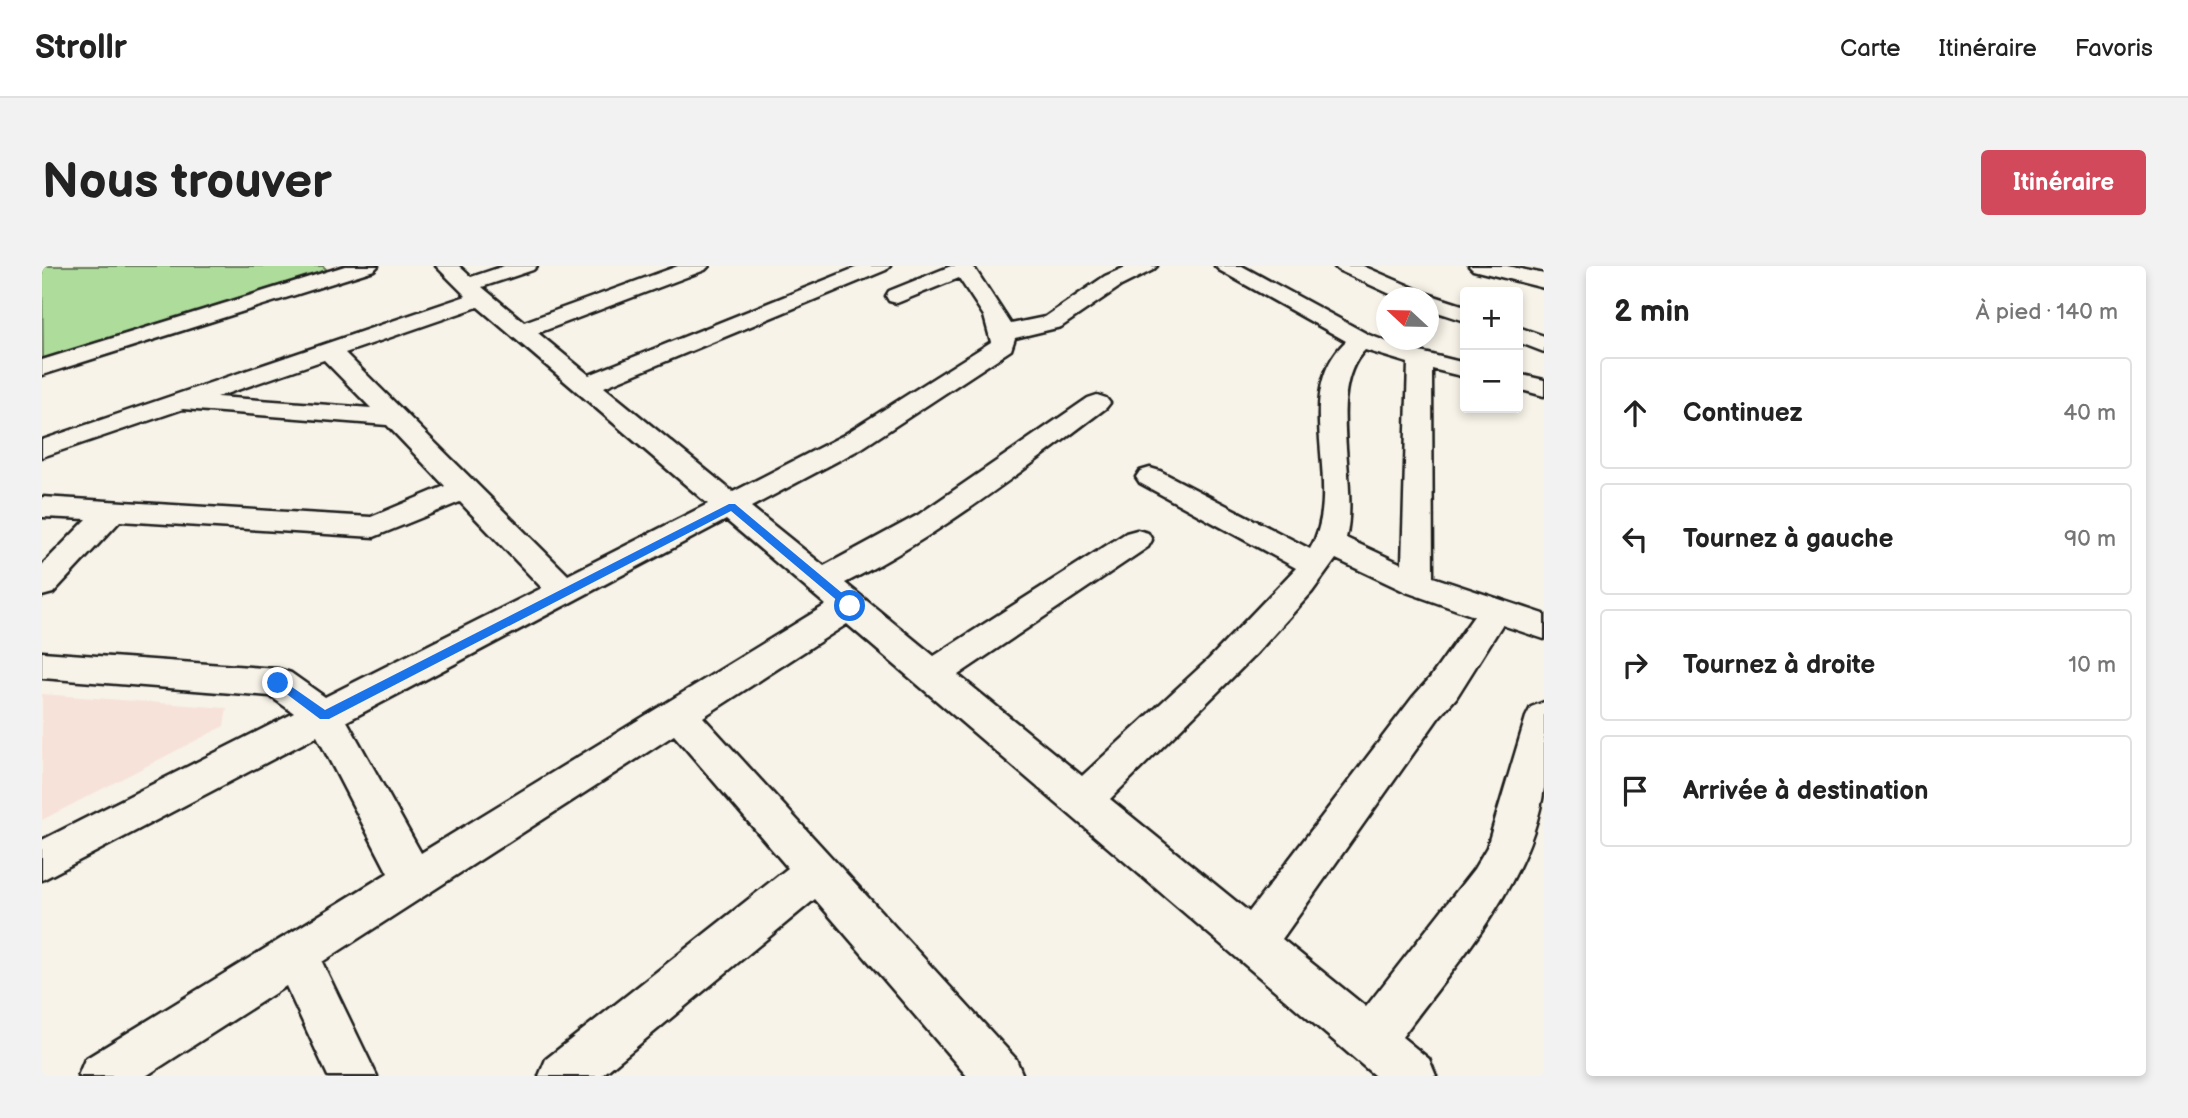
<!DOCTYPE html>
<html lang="fr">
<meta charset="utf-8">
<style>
:root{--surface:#fff;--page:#f2f2f2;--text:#222;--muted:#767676;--line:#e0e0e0;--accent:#d1495b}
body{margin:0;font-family:"Balsamiq Sans",sans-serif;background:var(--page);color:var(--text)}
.controls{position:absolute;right:21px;top:21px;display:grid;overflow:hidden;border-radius:7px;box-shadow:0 4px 10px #0003}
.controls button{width:63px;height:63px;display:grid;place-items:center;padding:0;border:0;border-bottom:2px solid var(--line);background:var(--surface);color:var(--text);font:35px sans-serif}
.compass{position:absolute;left:1334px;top:21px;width:63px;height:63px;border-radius:50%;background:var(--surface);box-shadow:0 4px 10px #0003;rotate:292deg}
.stop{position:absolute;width:21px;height:21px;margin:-16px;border:5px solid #1a73e8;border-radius:50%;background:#fff}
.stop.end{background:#1a73e8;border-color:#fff;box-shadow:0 2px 7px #0008}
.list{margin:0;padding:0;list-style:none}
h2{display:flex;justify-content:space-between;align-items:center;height:91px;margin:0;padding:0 28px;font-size:30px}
h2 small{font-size:23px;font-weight:400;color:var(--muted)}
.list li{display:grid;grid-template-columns:46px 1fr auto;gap:21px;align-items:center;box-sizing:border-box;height:112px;margin:0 14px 14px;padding:0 14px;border:2px solid var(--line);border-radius:7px}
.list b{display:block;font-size:26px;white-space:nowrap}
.list em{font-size:23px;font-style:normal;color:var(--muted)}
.icon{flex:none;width:38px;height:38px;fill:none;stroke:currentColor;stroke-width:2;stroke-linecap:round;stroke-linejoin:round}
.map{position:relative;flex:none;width:1502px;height:810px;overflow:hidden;border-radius:7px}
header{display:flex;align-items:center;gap:42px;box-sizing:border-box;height:98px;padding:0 35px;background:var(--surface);border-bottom:2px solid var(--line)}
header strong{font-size:33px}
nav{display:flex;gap:38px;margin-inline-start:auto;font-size:24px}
.intro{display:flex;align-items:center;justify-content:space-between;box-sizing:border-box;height:168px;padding:0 42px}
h1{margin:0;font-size:49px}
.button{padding:18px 32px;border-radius:7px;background:var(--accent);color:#fff;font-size:24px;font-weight:700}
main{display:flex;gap:42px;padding:0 42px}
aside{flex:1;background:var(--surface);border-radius:7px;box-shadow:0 4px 10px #0003}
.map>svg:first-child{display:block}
.built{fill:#f7e2da}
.green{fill:#aedc9b;stroke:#657c5c;stroke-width:2}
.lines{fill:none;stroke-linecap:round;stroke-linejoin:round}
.minor-casing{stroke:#1c1c1c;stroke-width:5}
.minor{fill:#f7f3e8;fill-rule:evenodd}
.route{fill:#1a73e8}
</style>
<header>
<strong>Strollr</strong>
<nav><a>Carte</a><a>Itinéraire</a><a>Favoris</a></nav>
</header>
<div class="intro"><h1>Nous trouver</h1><a class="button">Itinéraire</a></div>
<main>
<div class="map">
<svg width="1502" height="810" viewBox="0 0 1502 810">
<rect width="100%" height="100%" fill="#f7f3e8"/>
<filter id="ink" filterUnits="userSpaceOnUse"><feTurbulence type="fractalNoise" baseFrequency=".0143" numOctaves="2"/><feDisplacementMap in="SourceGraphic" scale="14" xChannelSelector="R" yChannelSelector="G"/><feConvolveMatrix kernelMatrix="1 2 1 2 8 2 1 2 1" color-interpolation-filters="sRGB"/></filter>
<g filter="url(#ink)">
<path class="built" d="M0,428L185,442L182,460L0,554Z"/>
<path class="green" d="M0,0H281L287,6L1,94Z"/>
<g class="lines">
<defs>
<g id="minor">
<path d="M303,0H336L332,4L0,109V94Z"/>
<path d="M394,0H417L429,11L462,0H495L491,4L440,21L482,56L636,0H667L663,4L496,67L547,109L818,0H848L844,4L562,121L691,226L800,170L949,76L942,50L917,12L855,37L847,35L844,30L847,25L909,0H931L969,58L1003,51L1063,10L1086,0H1115L1111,4L1079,20L1019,61L973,72L969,84L820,182L709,241L782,300L876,249L1046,132L1055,129L1064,132L1068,137L1064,142C980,205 897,270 803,317L892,390L1084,267L1095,264L1106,267L1110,274L1106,281L916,409L1040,510L1167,393L1254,302L1098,217L1094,211L1098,205L1108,202L1118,205L1268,283C1305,220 1246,130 1304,75L1177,4L1173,0H1200L1327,69L1362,82L1423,97V111L1390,103L1391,311L1502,348V373L1460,359L1414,432L1397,451L1240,673L1324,741L1432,603L1445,581L1484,451L1489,441L1502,436C1502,464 1502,495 1502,522C1488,619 1416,694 1360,771L1387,793L1394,810H1333L805,358L661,451L974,793L981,810H925L773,633L559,810H497L504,793L746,602L632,469L280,696L335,810H286L244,720L104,810H36L43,793L346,607L275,470L0,614V574L252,447L228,430L0,412V386L236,403L249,407L283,431L500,322L418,236L332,271L78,255L11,327L0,330V299L45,253L0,251V231L329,251L403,220L345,159L141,143L0,191V174L424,30ZM436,41L666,238L526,309L303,87ZM1323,84L1366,97L1360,298L1304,272C1318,218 1282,124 1323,84ZM282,94L329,142L175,131ZM684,254L784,339L379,587L305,455ZM1294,293L1364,326L1432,350L1388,412L1371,431L1207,646L1068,533L1214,388L1270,326Z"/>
<path d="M1292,0H1321L1386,28L1423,40V55L1386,43V32H1357L1296,4Z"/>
<path d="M1427,0H1465L1502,8V22L1431,4Z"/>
<path d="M1476,61L1502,70V86L1476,76Z"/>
<path d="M1476,108L1502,114V130L1476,123Z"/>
</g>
</defs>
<use href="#minor" class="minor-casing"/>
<use href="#minor" class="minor"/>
</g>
</g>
<path class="route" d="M687,238H693L812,337V342H804L689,245L287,453H278L230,417L232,414H240L283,444Z"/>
</svg>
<div class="controls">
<button>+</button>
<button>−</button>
</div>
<svg class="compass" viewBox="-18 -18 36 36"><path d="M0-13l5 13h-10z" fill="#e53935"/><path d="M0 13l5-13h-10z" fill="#767676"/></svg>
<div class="stop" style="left:808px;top:340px"></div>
<div class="stop end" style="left:236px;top:417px"></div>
</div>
<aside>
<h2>2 min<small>À pied · 140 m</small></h2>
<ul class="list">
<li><svg class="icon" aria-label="ahead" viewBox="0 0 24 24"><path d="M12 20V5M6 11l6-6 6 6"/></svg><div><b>Continuez</b></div><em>40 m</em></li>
<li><svg class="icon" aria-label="left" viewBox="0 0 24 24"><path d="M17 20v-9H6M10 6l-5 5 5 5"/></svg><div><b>Tournez à gauche</b></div><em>90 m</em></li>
<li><svg class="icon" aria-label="right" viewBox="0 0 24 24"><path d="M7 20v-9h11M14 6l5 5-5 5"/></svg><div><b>Tournez à droite</b></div><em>10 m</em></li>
<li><svg class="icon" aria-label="arrive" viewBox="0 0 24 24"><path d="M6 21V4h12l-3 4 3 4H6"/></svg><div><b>Arrivée à destination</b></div></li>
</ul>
</aside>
</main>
